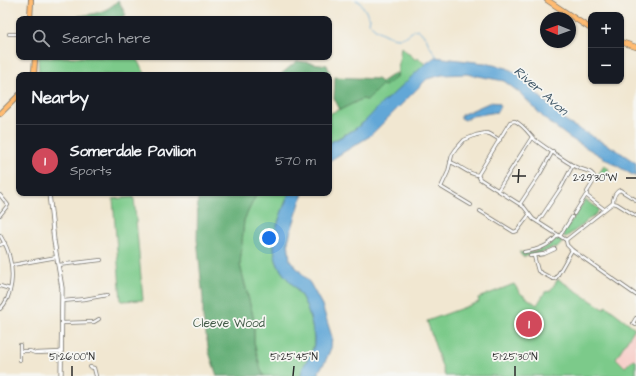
<!DOCTYPE html>
<meta charset="utf-8">
<style>
:root{--surface:#171b24;--page:#242831;--text:#f1f3f6;--muted:#9ea1a6;--line:#363941;--accent:#d1495b}
body{margin:0;font-family:"Architects Daughter",sans-serif;background:var(--page);color:var(--text)}
.controls{position:absolute;right:12px;top:12px;display:grid;overflow:hidden;border-radius:8px;box-shadow:0 1px 3px #0004}
.controls button{width:36px;height:36px;display:grid;place-items:center;padding:0;border:0;border-bottom:1px solid var(--line);background:var(--surface);color:var(--text);font:20px sans-serif}
.compass{position:absolute;left:540px;top:12px;width:36px;height:36px;border-radius:50%;background:var(--surface);box-shadow:0 1px 3px #0004;rotate:271deg}
.you{position:absolute;left:269px;top:238px;width:14px;height:14px;margin:-10px;border:3px solid #fff;border-radius:50%;background:#1a73e8;box-shadow:0 0 0 6px #1a73e833}
.badge{display:grid;place-items:center;width:26px;height:26px;border-radius:50%;background:var(--accent);color:#fff;font-size:13px;font-weight:700}
.pin{position:absolute;translate:-50% -50%;border:2px solid #fff;box-shadow:0 1px 4px #0006}
.list{margin:0;padding:0;list-style:none}
h2{display:flex;justify-content:space-between;align-items:center;height:52px;margin:0;padding:0 16px;font-size:17px}
h2 small{font-size:13px;font-weight:400;color:var(--muted)}
.list li{display:grid;grid-template-columns:26px 1fr auto;gap:12px;align-items:center;box-sizing:border-box;height:72px;padding:0 16px;border-top:1px solid var(--line)}
.list b{display:block;font-size:15px;white-space:nowrap}
.list p{margin:0;font-size:13px;white-space:nowrap;color:var(--muted)}
.list em{font-size:13px;font-style:normal;color:var(--muted)}
.icon{flex:none;width:22px;height:22px;fill:none;stroke:currentColor;stroke-width:2;stroke-linecap:round;stroke-linejoin:round}
.map{position:relative;flex:none;width:636px;height:376px;overflow:hidden}
.search{position:absolute;background:var(--surface);box-shadow:0 1px 3px #0004;left:16px;top:16px;width:316px;height:44px;display:flex;align-items:center;gap:10px;box-sizing:border-box;padding:0 14px;border-radius:8px;color:var(--muted);font-size:15px}
.panel{position:absolute;background:var(--surface);box-shadow:0 1px 3px #0004;left:16px;top:72px;width:316px;height:124px;border-radius:8px}
.map>svg:first-child{display:block}
.built{fill:#f7d0cb}
.green{fill:#7bca8a;stroke:#537a5a}
.forest{fill:#64ae76;stroke:#486c50}
.water{fill:#62a7d7;stroke:#466981}
.lines{fill:none;stroke-linecap:round;stroke-linejoin:round}
.stream{stroke:#62a7d7;stroke-width:1}
.minor-casing{stroke:#706d65;stroke-width:4}
.tertiary-casing{stroke:#706d65;stroke-width:5}
.primary-casing{stroke:#706d65;stroke-width:6}
.minor{stroke:#fff;stroke-width:2.5}
.tertiary{stroke:#fff;stroke-width:3.5}
.primary{stroke:#ffbb71;stroke-width:4.5}
.ticks{fill:none;stroke:#2b2b2b;stroke-width:1.5}
.labels{text-anchor:middle;dominant-baseline:central;stroke-width:3.5;stroke-linejoin:round;paint-order:stroke}
.park-label{font-size:12px;fill:#435b48;stroke:#f6f6f2}
.water-label{font-size:13px;font-style:italic;fill:#3e5667;stroke:#f6f6f2}
.ticks-label{font-size:10px;text-anchor:middle;fill:#2b2b2b;stroke:#f6f6f2;stroke-width:3.5;stroke-linejoin:round;paint-order:stroke}
</style>
<div class="map">
<svg width="636" height="376" viewBox="0 0 636 376">
<rect width="100%" height="100%" fill="#f6f6f2"/>
<filter id="ink" filterUnits="userSpaceOnUse"><feTurbulence type="fractalNoise" baseFrequency=".025" numOctaves="2"/><feDisplacementMap in="SourceGraphic" scale="8" xChannelSelector="R" yChannelSelector="G"/><feConvolveMatrix kernelMatrix="1 2 1 2 8 2 1 2 1" color-interpolation-filters="sRGB"/></filter>
<filter id="wash" filterUnits="userSpaceOnUse"><feTurbulence type="fractalNoise" baseFrequency=".012" numOctaves="4" result="noise"/><feDisplacementMap in="SourceGraphic" scale="16" xChannelSelector="R" yChannelSelector="G"/><feGaussianBlur stdDeviation="0.9" result="paint"/><feColorMatrix in="noise" values="0 0 0 0 0 0 0 0 0 0 0 0 0 0 0 0 0 1.4 0 .05"/><feComposite in="paint" operator="in"/></filter>
<g filter="url(#wash)">
<rect width="100%" height="100%" fill="#f1e7d1"/>
<path class="built" d="M635,328H636V376L616,358Z"/>
<g class="green">
<path d="M401,47L416,60L418,58L425,64L401,88L384,101L375,112L364,122L355,129L329,143V114L362,99L367,100L382,85L397,77Z"/>
<path d="M38,57H135L146,75H66L61,73L39,75Z"/>
<path d="M604,166L609,169L604,178L598,175Z"/>
<path d="M257,193H289C282,212 271,234 275,255C277,272 291,280 299,293C307,303 313,326 314,339C315,354 303,362 301,376H264L261,370L254,343V320L240,265L244,220Z"/>
<path d="M134,197L143,300L121,301L113,199Z"/>
<path d="M585,200L598,208L599,210L594,216L589,218L584,224L566,237L562,235Z"/>
<path d="M558,237L562,243L555,250L554,247L544,252L523,257L519,252C533,255 549,248 558,237Z"/>
<path d="M558,279L604,309L606,306L635,328L616,358L625,367L633,359L636,361V376H445L427,321L479,302L478,298L514,284L520,293L537,305L545,292L550,291Z"/>
</g>
<g class="forest">
<path d="M118,0L126,15L119,19H74L73,17C90,14 106,14 118,0Z"/>
<path d="M297,61L327,65L330,73L329,77V75H280Z"/>
<path d="M395,73L398,74L397,77L385,86L382,85L367,100L362,99L340,110L334,98L335,77L377,79L381,82Z"/>
<path d="M198,193H257L244,220L240,265L254,320V343L261,370L264,376H217L209,352L203,318V299L197,239Z"/>
</g>
<g class="water">
<path d="M435,57L484,63L507,68L521,76L537,94L568,123L615,149L636,163V177L570,138L546,120L520,93L504,81L467,74L442,75L427,79L370,136L329,161V143C341,137 354,131 364,122C374,113 381,102 392,95L424,65Z"/>
<path d="M491,102L498,103L500,106L497,112L472,116L465,120L461,118V115Z"/>
<path d="M289,193H303L288,241L290,260L310,283L322,305L332,337L331,348L325,362L319,371V376H301C302,361 315,356 314,339C313,326 307,303 299,293C291,280 277,272 275,255C271,234 282,212 289,193Z"/>
</g>
<g class="lines">
<path class="stream" d="M356,0L360,2L370,18L369,23C376,31 393,41 404,37C410,35 412,30 418,29L426,38L429,45L437,57"/>
</g>
</g>
<g filter="url(#ink)">
<g class="lines">
<defs>
<g id="minor">
<path d="M9,34H19"/>
<path d="M450,162C460,165 467,174 478,175L480,179L524,207L533,219L566,240"/>
<path d="M478,175L510,122L515,121C523,125 527,131 533,138C537,142 572,166 578,168C584,170 593,171 595,179L587,192V196L604,209"/>
<path d="M498,190L532,137"/>
<path d="M0,195L8,205L0,215"/>
<path d="M613,203C613,198 615,192 620,190L636,200"/>
<path d="M520,204L540,174L553,151"/>
<path d="M471,205L441,187L448,172L452,155L456,149L464,140L476,135L486,133L490,134L500,140"/>
<path d="M480,211L514,232L517,231L529,215"/>
<path d="M574,214L586,195"/>
<path d="M538,222L562,186L573,165"/>
<path d="M0,235C4,242 8,248 9,255C14,272 13,297 0,309"/>
<path d="M560,236L572,217"/>
<path d="M566,240L567,245L572,250L636,295"/>
<path d="M566,240L613,203L617,204L636,216"/>
<path d="M0,245L5,243"/>
<path d="M524,252C538,250 549,246 558,235"/>
<path d="M530,256L544,254L555,249"/>
<path d="M534,256L538,271L553,279L556,278L572,250"/>
<path d="M12,265L57,257"/>
<path d="M58,265L101,260"/>
<path d="M0,286L10,289"/>
<path d="M63,301L85,299L107,295"/>
<path d="M636,318L633,323L636,325"/>
<path d="M62,323L94,322L99,319"/>
<path d="M20,345V351"/>
<path d="M20,360V351H30L35,353L61,352"/>
<path d="M90,367L94,368L96,376"/>
</g>
<path id="tertiary" d="M49,193L54,241L62,288L61,376"/>
<g id="primary">
<path d="M547,0L591,29"/>
<path d="M30,19L31,0"/>
<path d="M621,42L636,47"/>
<path d="M34,75L35,57"/>
<path d="M0,114L19,95"/>
</g>
</defs>
<use href="#minor" class="minor-casing"/>
<use href="#tertiary" class="tertiary-casing"/>
<use href="#primary" class="primary-casing"/>
<use href="#minor" class="minor"/>
<use href="#tertiary" class="tertiary"/>
<use href="#primary" class="primary"/>
</g>
</g>
<path class="ticks" d="M512,176H526M626,178H636M518,183L519,169M72,376V366M293,376L294,366M515,376V366"/>
<g class="labels">
<g class="park-label">
<text x="229" y="323">Cleeve Wood</text>
</g>
<g class="water-label">
<text transform="translate(541 91) rotate(41)">River Avon</text>
</g>
</g>
<g class="ticks-label">
<text x="595" y="181">2°29'30"W</text>
<text x="72" y="360">51°26'00"N</text>
<text x="294" y="360">51°25'45"N</text>
<text x="515" y="360">51°25'30"N</text>
</g>
</svg>
<div class="controls">
<button>+</button>
<button>−</button>
</div>
<svg class="compass" viewBox="-18 -18 36 36"><path d="M0-13l5 13h-10z" fill="#e53935"/><path d="M0 13l5-13h-10z" fill="#9ea1a6"/></svg>
<div class="you"></div>
<div class="pin badge" style="left:529px;top:324px">1</div>
<div class="search"><svg class="icon" aria-label="search" viewBox="0 0 24 24"><circle cx="10" cy="10" r="6"/><path d="M15 15l6 6"/></svg>Search here</div>
<section class="panel">
<h2>Nearby<small></small></h2>
<ul class="list">
<li><span class="badge">1</span><div><b>Somerdale Pavilion</b><p>Sports</p></div><em>570 m</em></li>
</ul>
</section>
</div>
